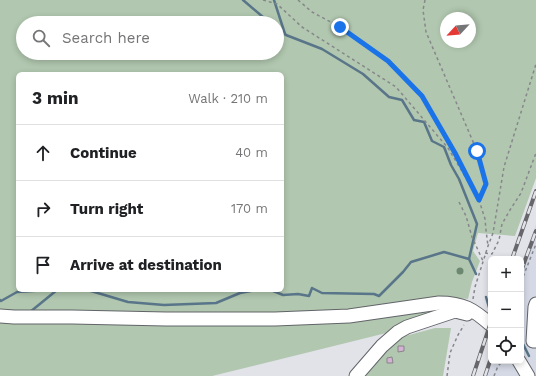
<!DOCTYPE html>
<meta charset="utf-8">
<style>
:root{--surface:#fff;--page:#f2f2f2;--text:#202124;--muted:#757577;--line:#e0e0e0}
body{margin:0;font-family:"Work Sans",sans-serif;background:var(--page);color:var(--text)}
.controls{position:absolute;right:12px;bottom:12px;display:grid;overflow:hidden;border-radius:6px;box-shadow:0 2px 6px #0003}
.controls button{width:36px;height:36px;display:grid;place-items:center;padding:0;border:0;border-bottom:1px solid var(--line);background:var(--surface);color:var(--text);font:20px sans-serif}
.compass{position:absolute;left:440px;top:12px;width:36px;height:36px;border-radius:50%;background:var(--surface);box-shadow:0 2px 6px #0003;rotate:244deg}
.stop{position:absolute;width:12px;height:12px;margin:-9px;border:3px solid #1a73e8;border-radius:50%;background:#fff}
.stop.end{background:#1a73e8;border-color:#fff;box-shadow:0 1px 4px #0008}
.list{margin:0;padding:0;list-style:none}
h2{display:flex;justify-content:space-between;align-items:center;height:52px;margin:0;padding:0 16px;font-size:17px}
h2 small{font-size:13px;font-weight:400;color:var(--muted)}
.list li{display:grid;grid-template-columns:26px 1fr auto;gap:12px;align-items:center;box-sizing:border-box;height:56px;padding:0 16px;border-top:1px solid var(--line)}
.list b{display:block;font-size:15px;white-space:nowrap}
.list em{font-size:13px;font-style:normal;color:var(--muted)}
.icon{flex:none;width:22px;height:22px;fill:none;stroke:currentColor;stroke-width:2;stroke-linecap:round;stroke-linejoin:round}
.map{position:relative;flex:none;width:536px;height:376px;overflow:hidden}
.search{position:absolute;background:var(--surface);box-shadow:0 2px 6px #0003;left:16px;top:16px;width:268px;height:44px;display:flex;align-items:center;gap:10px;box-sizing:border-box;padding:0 14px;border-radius:22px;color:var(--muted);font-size:15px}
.panel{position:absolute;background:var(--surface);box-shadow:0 2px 6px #0003;left:16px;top:72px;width:268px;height:220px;border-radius:6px}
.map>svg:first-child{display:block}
.built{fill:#d5d9e6}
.green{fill:#b1c7af;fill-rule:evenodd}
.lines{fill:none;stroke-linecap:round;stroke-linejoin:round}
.stream{stroke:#597589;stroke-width:2.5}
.building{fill:#d4b2d5;stroke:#898589}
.minor-casing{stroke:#626469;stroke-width:15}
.path{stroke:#86878b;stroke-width:1.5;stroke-dasharray:3 3;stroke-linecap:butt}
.minor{stroke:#fff;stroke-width:13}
.rail-casing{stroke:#67676b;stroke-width:4}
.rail{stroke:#e1e3e9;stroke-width:2.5;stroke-dasharray:8;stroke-linecap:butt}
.tree{fill:#6d8870}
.route{stroke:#1a73e8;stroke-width:5}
</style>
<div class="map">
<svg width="536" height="376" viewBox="0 0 536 376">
<rect width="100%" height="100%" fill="#e1e3e9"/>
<path class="built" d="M536,224V376H483L491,352V361H521V266Z"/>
<g class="green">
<path d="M0,0H536V178L515,236L478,233L473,251L480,261L472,282L468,299L460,298L455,316L212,376H0ZM446,18H470V42H446ZM23,23H277V53H23ZM18,74H282V290H18Z"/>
<path d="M435,328H451L443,376H359L398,338Z"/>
</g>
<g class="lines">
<g class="stream">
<path d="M243,0L270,23"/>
<path d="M274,0L285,34"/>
<path d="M277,28L286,35L322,49L363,74L389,97L402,100L414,120L424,122L432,141L444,147L451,165L459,179L477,224L469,259"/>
<path d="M82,290L91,291L128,302L164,305L216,303L240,293L256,290"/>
<path d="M271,290L283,295L298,294L309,296L312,288L322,293L374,294L379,296L403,272L411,262L444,252L469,259L476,274"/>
<path d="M486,297L490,311L489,315"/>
<path d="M0,300L1,301L17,292L48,290"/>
<path d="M30,312L57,290"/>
<path d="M521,340L529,356"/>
</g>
</g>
<g class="building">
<path d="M398,346H404V351L398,352Z"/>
<path d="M392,357L393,363H387V358Z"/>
</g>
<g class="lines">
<defs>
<g id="minor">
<path d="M536,304L535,307L533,341H536"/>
<path d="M0,316L14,317H72L166,319H275L349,316L439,303C463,303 473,309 491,325"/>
<path d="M519,361L528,376"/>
<path d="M356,376L382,346L398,332L407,327L455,311L467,314"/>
</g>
</defs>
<use href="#minor" class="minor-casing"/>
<g class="path">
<path d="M263,0L277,4L302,27L396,87L448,148L472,188"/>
<path d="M298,0L312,12L340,27L387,61L422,96L455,153L479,200L485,219L486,230L488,246"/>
<path d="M425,0L423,10L426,32L477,151L486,184L479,200"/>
<path d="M459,202L466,216L472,237L483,261"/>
<path d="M485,253L492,254L499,240L502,224L510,210L521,193L536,153"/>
<path d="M521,282L536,244"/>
<path d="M473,299L475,287L488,246L493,233L504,167L536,64"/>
<path d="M447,376L450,353L458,335L464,325"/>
<path d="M494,376L498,366L503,361"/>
</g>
<use href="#minor" class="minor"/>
<defs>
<g id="rail">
<path d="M512,259L536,191"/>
<path d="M521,271L536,231"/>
<path d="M473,376L491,322"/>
<path d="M485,376L491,358"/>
</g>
</defs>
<use href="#rail" class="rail-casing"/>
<use href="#rail" class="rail"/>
</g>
<circle class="tree" cx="460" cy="271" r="3.5"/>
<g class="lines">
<path class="route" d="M340,27L388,61L422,96L455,153L479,200L486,184L477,151"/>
</g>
</svg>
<div class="controls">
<button>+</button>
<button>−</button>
<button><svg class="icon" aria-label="locate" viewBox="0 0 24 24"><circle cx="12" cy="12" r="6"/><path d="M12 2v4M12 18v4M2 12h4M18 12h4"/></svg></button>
</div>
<svg class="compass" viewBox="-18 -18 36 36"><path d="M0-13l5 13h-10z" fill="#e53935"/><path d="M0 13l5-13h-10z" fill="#757577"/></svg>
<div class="stop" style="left:477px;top:151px"></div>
<div class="stop end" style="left:340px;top:27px"></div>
<div class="search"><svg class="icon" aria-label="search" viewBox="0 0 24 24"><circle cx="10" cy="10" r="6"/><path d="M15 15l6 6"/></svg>Search here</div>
<section class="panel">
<h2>3 min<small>Walk · 210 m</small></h2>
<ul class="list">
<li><svg class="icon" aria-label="ahead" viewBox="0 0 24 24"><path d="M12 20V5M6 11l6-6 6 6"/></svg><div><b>Continue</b></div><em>40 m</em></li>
<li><svg class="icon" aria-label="right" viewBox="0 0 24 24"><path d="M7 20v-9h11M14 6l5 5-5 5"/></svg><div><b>Turn right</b></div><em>170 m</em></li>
<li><svg class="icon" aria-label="arrive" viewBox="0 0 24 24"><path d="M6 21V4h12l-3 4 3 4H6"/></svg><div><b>Arrive at destination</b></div></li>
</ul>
</section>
</div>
